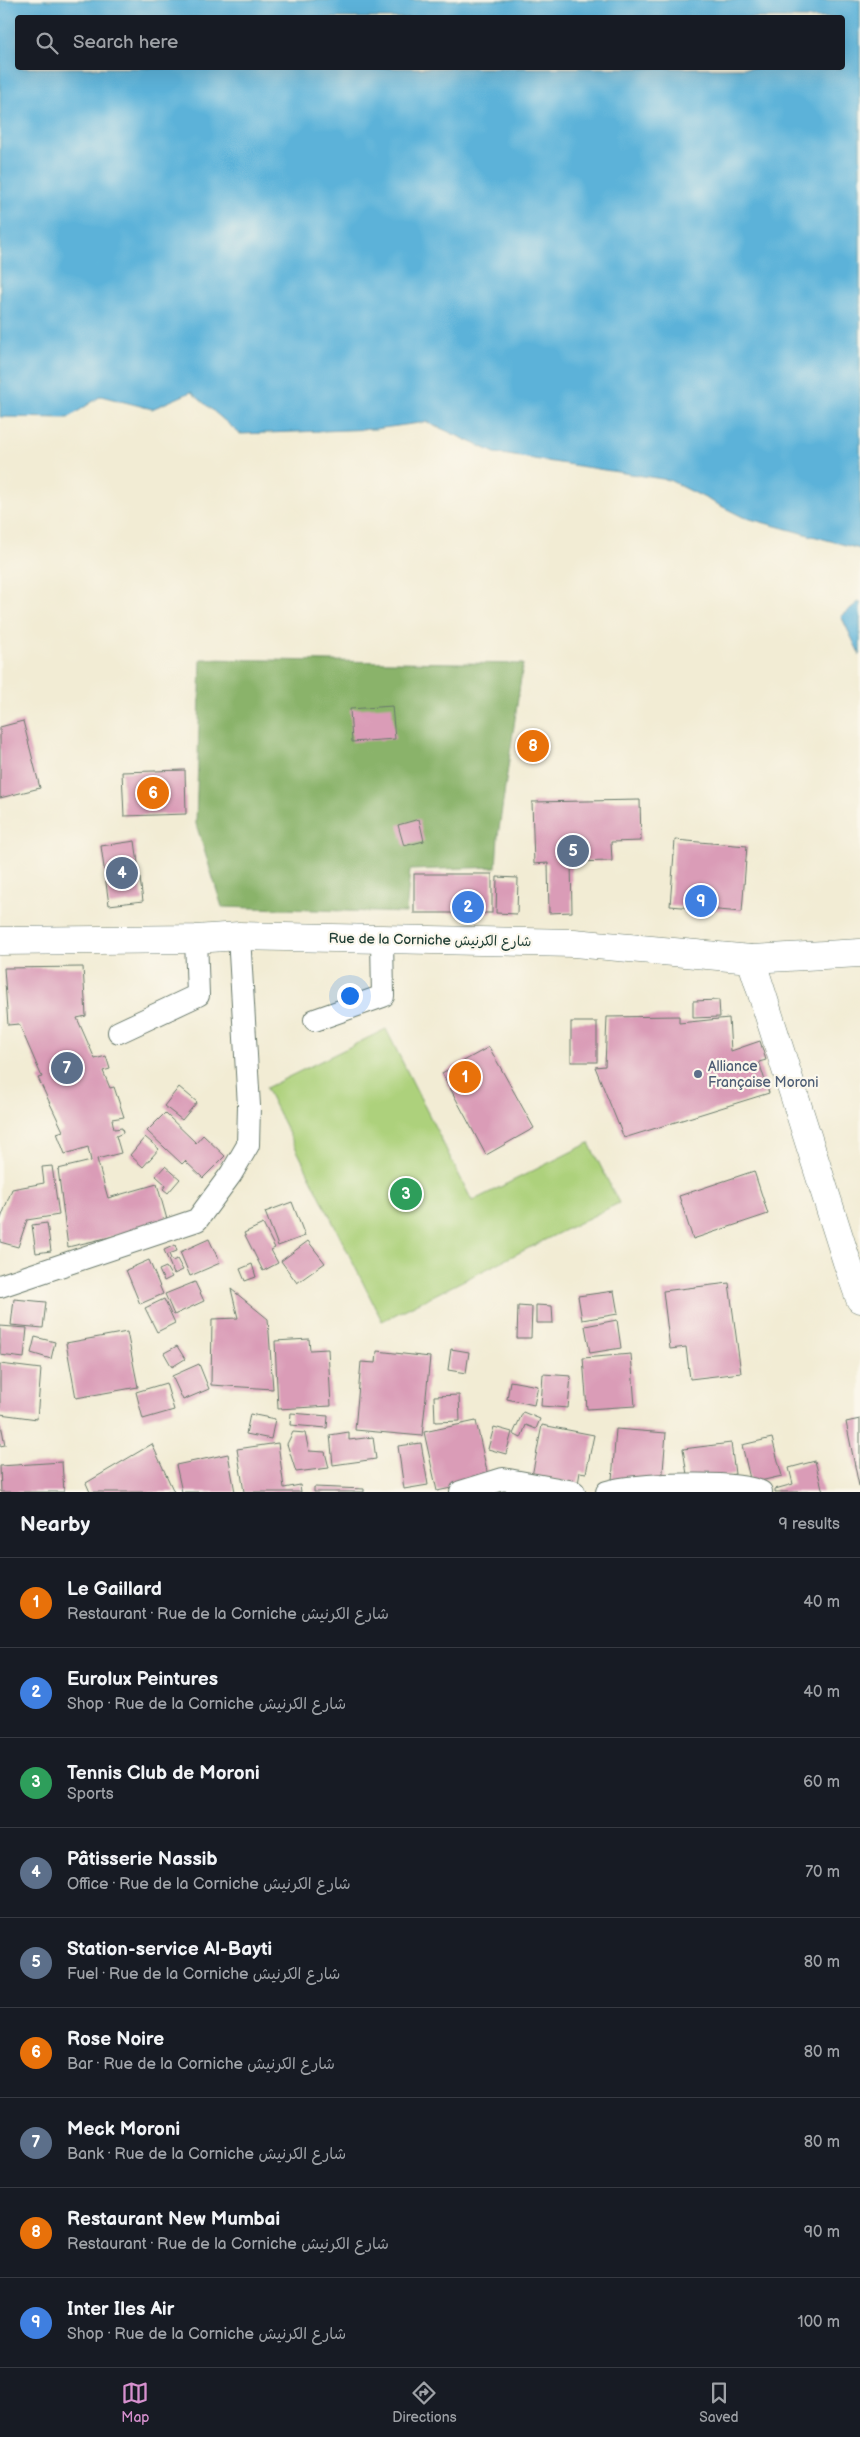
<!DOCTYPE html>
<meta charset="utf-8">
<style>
:root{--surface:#171b24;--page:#20242c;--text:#f1f3f6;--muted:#9ea1a6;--line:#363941;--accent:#d690ce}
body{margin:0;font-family:"Balsamiq Sans","Playpen Sans Arabic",sans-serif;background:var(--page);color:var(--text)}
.you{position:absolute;left:349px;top:995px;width:18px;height:18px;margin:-12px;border:4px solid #fff;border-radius:50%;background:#1a73e8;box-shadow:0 0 0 8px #1a73e833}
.badge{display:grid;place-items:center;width:32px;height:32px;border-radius:50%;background:var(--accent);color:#fff;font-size:16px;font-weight:700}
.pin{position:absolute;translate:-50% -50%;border:2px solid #fff;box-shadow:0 1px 5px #0006}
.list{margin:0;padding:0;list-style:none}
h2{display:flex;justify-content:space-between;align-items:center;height:65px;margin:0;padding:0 20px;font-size:21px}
h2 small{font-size:16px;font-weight:400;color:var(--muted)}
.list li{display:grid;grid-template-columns:32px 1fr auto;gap:15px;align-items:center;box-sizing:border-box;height:90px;padding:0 20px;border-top:1px solid var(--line)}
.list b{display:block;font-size:19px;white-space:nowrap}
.list p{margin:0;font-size:16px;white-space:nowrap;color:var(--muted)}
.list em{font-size:16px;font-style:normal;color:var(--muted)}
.icon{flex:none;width:28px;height:28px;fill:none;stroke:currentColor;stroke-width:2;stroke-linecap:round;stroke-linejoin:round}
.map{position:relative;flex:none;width:860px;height:1492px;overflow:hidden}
.search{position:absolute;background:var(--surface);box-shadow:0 5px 20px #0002;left:15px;right:15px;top:15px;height:55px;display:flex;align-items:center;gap:12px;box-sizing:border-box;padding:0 18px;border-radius:5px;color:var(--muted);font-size:19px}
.sheet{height:875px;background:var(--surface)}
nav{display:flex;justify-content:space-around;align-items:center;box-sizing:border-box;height:70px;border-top:1px solid var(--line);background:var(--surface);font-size:14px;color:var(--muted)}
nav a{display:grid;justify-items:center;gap:2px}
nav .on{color:var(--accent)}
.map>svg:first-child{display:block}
.green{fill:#add17b;stroke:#668758}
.forest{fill:#8ab36b;stroke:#547850}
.water{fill:#5cb2d9;stroke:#3e7886;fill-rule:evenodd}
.building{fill:#da9cb7}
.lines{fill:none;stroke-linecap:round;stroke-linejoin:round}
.minor-casing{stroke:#697a6c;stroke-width:24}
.major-casing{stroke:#697a6c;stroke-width:29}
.minor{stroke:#fff;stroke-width:22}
.major{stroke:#fff;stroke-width:28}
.service-dot{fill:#5c6f8a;stroke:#fbf7ec;stroke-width:2}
.labels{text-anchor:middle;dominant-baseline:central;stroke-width:4.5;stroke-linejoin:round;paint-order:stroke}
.street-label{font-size:14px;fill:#1f3d34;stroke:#fbf7ec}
.service-label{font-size:14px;fill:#4e5e75;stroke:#fbf7ec;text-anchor:start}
</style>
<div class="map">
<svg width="860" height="1492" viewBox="0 0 860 1492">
<rect width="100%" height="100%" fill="#fbf7ec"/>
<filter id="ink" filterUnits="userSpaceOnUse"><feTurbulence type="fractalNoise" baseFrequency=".02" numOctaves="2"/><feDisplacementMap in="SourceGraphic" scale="10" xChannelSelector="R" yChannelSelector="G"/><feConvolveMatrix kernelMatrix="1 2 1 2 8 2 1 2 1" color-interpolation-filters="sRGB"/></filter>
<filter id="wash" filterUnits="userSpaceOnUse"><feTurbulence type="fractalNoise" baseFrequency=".0096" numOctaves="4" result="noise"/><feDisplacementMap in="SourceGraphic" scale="20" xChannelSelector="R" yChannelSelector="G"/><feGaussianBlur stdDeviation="1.12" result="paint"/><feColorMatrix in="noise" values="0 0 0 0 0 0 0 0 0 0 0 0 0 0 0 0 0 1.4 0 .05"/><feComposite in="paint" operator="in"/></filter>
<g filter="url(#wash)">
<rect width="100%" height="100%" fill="#f2ecd4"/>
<path class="green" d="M386,1029L472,1201L589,1143L619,1203L382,1321L266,1088Z"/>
<path class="forest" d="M201,659L523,664L498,836L496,867L410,870L406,913L222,907L196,824Z"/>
<g class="water">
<path d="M0,0H860V549L743,517L669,480L495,453L427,422L375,429L240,434L191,392L152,409L101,396L68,418L0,417ZM18,18H842V68H18Z"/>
<path d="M860,601V655L841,616Z"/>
</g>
<g id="blocks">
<g class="building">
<path d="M392,706L395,739L352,742L350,709Z"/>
<path d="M23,721L40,788L0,798V727Z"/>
<path d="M185,770L186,814L124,816L122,772Z"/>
<path d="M640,800L641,841L611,842L612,861L571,862L572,912L549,913L548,863L534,864L532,802Z"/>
<path d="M419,819L424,841L404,846L398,825Z"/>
<path d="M675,840L747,846L742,912L670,906Z"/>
<path d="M135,841L143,901L109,905L101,846Z"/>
<rect x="414" y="874" width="78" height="39"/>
<path d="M497,877L518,878L517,914L496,913Z"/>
<path d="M83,967L86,1016L77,1018L95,1059L106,1056L110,1069L103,1071L110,1088L114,1087L124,1117L112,1119L114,1129L122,1128L123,1133L116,1136L121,1153L97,1159L108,1198L157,1184L168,1223L68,1247L58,1169L91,1161L88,1147L65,1154L57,1133L63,1131L38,1078L42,1077L19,1024L8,1025L4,968Z"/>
<path d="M719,1000L720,1017L693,1018V1001Z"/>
<path d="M679,1016V1023L729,1018L731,1051L760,1041L766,1060L759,1062L769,1093L624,1138L595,1067L605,1066L607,1017Z"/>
<rect x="571" y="1022" width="26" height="40"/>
<path d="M489,1047L534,1128L486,1155L442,1073Z"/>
<path d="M179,1087L197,1102L182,1120L164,1106Z"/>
<path d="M165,1113L196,1143L203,1135L225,1156L203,1178L185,1161L182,1164L147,1131Z"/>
<path d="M145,1137L159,1149L143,1167L130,1155Z"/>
<path d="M52,1166L59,1215L27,1220L18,1247L0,1242V1221L12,1189L44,1183L42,1167Z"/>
<path d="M165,1166L180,1179L168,1193L163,1189L166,1185L156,1176Z"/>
<path d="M754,1171L768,1214L693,1239L679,1196Z"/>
<path d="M292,1202L305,1236L278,1246L265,1212Z"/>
<path d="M47,1223L51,1251L36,1253L32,1225Z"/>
<path d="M263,1224L275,1248L271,1250L278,1263L263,1271L244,1233Z"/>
<path d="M209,1239L220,1263L190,1276L180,1252Z"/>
<path d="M308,1241L325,1263L297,1283L281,1261Z"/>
<path d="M175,1245L177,1251L169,1254L172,1261L177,1259L183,1270L174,1274L164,1250Z"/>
<path d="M149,1260L163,1294L140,1304L126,1270Z"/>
<path d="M252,1264L256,1277L245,1281L240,1269Z"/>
<path d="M166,1267L172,1277L164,1281L159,1270Z"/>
<path d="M195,1282L204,1301L174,1315L165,1294Z"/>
<path d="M729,1283L741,1373L690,1379L686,1347L670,1349L663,1291Z"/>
<path d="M231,1289L268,1319L273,1389L211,1385L212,1319L238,1318Z"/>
<path d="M614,1291L618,1314L582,1320L578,1296Z"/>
<path d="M14,1299L46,1302L43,1328L11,1325Z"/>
<path d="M164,1299L175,1323L157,1332L145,1308Z"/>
<path d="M536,1305L552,1306L553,1323H536Z"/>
<path d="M518,1306L532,1307L531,1338H517Z"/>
<path d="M617,1320L621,1348L590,1353L585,1326Z"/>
<path d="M0,1326L27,1328L24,1358L0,1355Z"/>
<path d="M127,1332L138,1387L76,1398L66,1343Z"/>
<path d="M35,1337L55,1342L51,1359L31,1353Z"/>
<path d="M309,1339L310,1350L328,1349L331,1406L278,1409L275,1341Z"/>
<path d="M177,1346L185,1359L172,1367L164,1353Z"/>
<path d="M451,1349L469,1352L466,1373L448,1370Z"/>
<path d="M377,1351L430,1357L422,1436L355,1430L361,1362L376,1363Z"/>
<path d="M631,1354L635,1406L587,1409L583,1358Z"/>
<path d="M0,1364L41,1369L37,1419L0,1414Z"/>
<path d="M199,1364L209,1389L183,1400L172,1376Z"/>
<path d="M543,1374L571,1376L568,1408L541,1406Z"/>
<path d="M510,1381L538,1386L534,1405L507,1399Z"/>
<path d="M166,1383L174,1410L143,1419L136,1392Z"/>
<path d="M459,1395L460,1421L435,1422L434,1396Z"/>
<path d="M523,1412L540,1419L536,1429L526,1425L521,1438L513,1434Z"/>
<path d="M291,1413L328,1416L327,1428L290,1425Z"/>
<path d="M250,1414L275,1419L271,1439L246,1434Z"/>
<path d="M860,1419V1486H859L846,1422Z"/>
<path d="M476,1421L489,1480L437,1491L424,1432Z"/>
<path d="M0,1424H1L5,1445L0,1446Z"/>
<path d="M542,1425L594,1435L586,1473L580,1472L578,1484L532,1476Z"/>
<path d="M494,1427L512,1432L506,1454L488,1449Z"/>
<path d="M616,1429L666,1433L662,1484L612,1480Z"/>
<path d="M293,1432L305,1433L309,1451L325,1452L329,1468L296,1472L287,1444Z"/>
<path d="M349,1432V1440L373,1437L376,1459L333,1465L330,1435Z"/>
<path d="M772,1438L782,1476L751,1483L742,1445Z"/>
<path d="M278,1443L284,1488L300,1485L301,1492H244L237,1449Z"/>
<path d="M421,1443L428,1485L404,1489L398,1446Z"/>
<path d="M731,1443L735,1474L688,1481L683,1449Z"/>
<path d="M152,1444L174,1492H90L86,1483Z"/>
<path d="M228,1454L235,1492H182L176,1465Z"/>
<path d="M815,1461L823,1492H775V1489L793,1484L789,1468Z"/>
<path d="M62,1462L64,1492H1L0,1466Z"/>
<path d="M314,1487L364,1489V1492H314Z"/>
</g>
</g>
</g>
<g filter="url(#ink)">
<use href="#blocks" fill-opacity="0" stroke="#697a6c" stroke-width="1"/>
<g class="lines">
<defs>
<g id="minor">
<path d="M315,1020L383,996L382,940"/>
<path d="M119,1032L198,995L196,939"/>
<path d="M0,1286L197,1220L231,1174L248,1145L249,1106L239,936"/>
<path d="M461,1492L503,1479L574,1492"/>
<path d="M607,1492C635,1484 737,1480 761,1492"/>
</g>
<g id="major">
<path d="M0,941L196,939L239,936L574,943L751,959L860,953"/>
<path d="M751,959L847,1262L860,1299"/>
</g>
</defs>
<use href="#minor" class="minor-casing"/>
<use href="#major" class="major-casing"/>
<use href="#minor" class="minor"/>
<use href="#major" class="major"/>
</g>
</g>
<circle class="service-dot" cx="698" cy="1074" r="5"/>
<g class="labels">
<g class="street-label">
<text transform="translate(430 940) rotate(1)">Rue de la Corniche شارع الكرنيش</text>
</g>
<g class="service-label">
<text x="708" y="1066">Alliance<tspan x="708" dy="16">Française Moroni</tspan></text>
</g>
</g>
</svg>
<div class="you"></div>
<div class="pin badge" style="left:465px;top:1077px;background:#e8710a">1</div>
<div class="pin badge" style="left:468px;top:907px;background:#3f7fe0">2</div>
<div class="pin badge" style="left:406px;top:1194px;background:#2e9e5b">3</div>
<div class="pin badge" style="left:122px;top:873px;background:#5c6f8a">4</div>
<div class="pin badge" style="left:573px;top:851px;background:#5c6f8a">5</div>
<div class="pin badge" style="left:153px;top:793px;background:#e8710a">6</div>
<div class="pin badge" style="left:67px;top:1068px;background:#5c6f8a">7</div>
<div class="pin badge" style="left:533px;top:746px;background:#e8710a">8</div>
<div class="pin badge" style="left:701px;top:901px;background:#3f7fe0">9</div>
<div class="search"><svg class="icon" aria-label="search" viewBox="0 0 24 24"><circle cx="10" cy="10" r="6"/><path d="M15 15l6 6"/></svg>Search here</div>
</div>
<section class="sheet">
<h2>Nearby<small>9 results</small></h2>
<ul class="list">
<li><span class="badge" style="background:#e8710a">1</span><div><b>Le Gaillard</b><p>Restaurant · Rue de la Corniche شارع الكرنيش</p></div><em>40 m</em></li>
<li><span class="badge" style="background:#3f7fe0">2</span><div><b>Eurolux Peintures</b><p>Shop · Rue de la Corniche شارع الكرنيش</p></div><em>40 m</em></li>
<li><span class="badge" style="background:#2e9e5b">3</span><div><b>Tennis Club de Moroni</b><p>Sports</p></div><em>60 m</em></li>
<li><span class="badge" style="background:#5c6f8a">4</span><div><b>Pâtisserie Nassib</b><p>Office · Rue de la Corniche شارع الكرنيش</p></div><em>70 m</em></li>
<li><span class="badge" style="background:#5c6f8a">5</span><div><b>Station-service Al-Bayti</b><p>Fuel · Rue de la Corniche شارع الكرنيش</p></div><em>80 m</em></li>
<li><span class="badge" style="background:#e8710a">6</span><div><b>Rose Noire</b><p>Bar · Rue de la Corniche شارع الكرنيش</p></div><em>80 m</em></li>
<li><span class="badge" style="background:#5c6f8a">7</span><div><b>Meck Moroni</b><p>Bank · Rue de la Corniche شارع الكرنيش</p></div><em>80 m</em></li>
<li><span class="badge" style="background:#e8710a">8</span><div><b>Restaurant New Mumbai</b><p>Restaurant · Rue de la Corniche شارع الكرنيش</p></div><em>90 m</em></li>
<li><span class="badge" style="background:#3f7fe0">9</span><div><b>Inter Iles Air</b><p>Shop · Rue de la Corniche شارع الكرنيش</p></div><em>100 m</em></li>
</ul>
</section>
<nav>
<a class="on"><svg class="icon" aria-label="map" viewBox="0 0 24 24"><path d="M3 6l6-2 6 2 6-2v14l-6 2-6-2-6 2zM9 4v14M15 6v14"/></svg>Map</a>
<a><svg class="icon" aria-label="directions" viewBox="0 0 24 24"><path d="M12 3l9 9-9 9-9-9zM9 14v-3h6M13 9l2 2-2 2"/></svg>Directions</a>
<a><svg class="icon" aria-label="saved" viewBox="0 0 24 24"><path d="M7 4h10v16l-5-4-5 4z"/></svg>Saved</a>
</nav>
